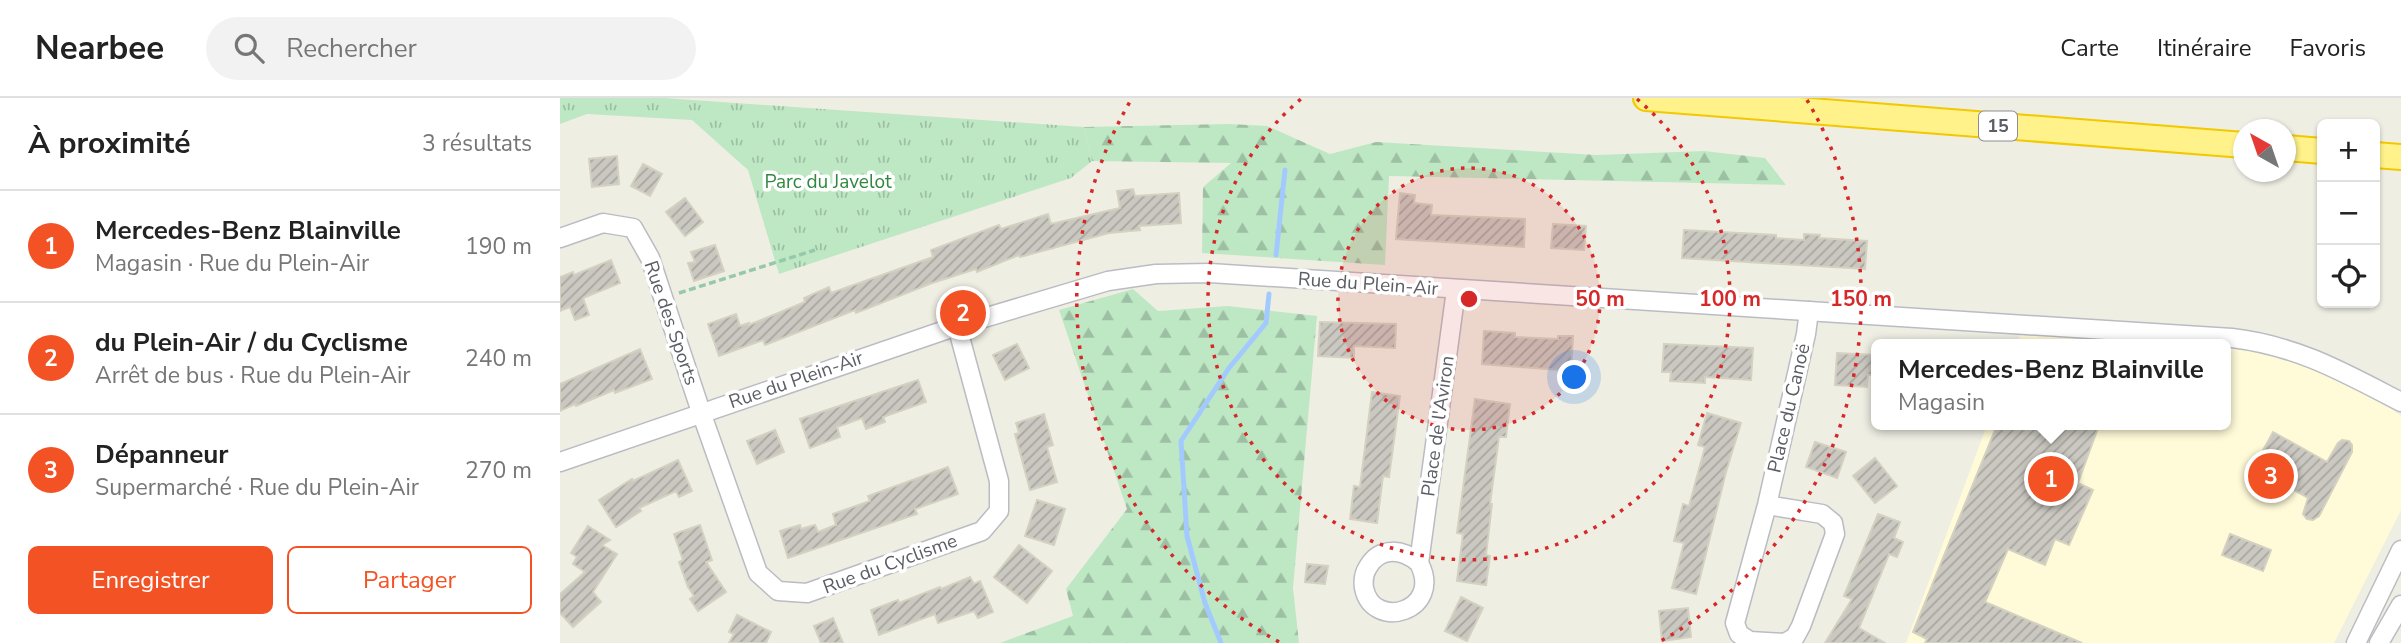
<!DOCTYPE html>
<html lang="fr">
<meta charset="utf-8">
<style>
:root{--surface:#fff;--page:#f2f2f2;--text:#222;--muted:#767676;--line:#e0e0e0;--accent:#f35225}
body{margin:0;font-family:"Nunito Sans",sans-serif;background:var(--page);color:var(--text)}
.controls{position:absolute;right:21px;top:21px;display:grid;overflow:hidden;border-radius:10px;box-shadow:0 2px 5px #0004}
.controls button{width:63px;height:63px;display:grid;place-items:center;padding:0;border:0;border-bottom:2px solid var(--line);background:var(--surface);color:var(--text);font:35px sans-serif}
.compass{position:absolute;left:1673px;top:21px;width:63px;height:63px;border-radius:50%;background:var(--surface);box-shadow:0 2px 5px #0004;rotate:320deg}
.you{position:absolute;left:1015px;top:280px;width:24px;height:24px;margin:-18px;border:5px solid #fff;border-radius:50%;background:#1a73e8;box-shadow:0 0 0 10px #1a73e833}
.badge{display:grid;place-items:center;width:46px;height:46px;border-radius:50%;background:var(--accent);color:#fff;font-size:23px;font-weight:700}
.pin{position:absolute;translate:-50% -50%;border:4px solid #fff;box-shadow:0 2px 7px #0006}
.popup{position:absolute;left:1311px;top:241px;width:360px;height:91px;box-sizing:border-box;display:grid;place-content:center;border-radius:10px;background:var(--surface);filter:drop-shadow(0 2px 5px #0005);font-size:23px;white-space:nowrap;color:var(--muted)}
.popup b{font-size:26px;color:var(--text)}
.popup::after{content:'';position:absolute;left:50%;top:100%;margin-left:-14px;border:14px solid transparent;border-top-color:var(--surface)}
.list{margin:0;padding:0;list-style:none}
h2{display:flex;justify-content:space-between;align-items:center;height:91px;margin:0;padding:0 28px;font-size:30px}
h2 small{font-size:23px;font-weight:400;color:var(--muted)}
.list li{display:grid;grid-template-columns:46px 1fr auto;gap:21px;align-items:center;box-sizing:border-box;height:112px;padding:0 28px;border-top:2px solid var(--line)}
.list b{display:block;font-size:26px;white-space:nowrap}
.list p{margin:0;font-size:23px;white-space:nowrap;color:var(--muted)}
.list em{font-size:23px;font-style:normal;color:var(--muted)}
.actions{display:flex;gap:14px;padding:21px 28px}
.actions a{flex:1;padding:16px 0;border:2px solid var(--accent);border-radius:10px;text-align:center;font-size:24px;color:var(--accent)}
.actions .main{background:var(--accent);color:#fff}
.icon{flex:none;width:38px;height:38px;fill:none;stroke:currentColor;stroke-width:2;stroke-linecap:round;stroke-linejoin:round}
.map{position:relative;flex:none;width:1841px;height:545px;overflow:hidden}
header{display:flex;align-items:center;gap:42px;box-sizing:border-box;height:98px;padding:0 35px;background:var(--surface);border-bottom:2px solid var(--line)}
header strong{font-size:33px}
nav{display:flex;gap:38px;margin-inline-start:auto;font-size:24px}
.search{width:490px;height:63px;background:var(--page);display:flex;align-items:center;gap:18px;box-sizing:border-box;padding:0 24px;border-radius:38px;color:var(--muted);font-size:26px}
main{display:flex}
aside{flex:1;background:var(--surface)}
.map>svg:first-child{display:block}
.commercial{fill:#fffbd8}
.grass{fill:url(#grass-tufts)}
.forest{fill:url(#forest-firs)}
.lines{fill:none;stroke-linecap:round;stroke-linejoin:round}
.stream{stroke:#a3caff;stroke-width:5}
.building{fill:url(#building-hatch);stroke:#d4d1c1;stroke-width:2}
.minor-casing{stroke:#bbbcc3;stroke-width:21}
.highway-casing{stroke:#f2c800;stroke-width:28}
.path{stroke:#96c9ac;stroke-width:3.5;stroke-dasharray:7 3.5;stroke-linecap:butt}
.minor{stroke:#fff;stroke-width:18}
.highway{stroke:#fff28a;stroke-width:24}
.ring{fill:none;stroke:#d62828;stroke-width:3.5;stroke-dasharray:3.5 7}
.labels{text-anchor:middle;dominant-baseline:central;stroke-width:7;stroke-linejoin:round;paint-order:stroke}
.shield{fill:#fff;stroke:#8c8e93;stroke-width:2}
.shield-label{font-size:18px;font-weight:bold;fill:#5b5e65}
.park-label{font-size:19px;fill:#308740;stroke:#fff}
.street-label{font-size:19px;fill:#5b5e65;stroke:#fff}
.centre{fill:#d62828;stroke:#fff;stroke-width:3.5}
.ring-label{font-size:21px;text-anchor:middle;font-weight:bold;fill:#d62828;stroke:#fff;stroke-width:7;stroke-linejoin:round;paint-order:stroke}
</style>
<header>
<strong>Nearbee</strong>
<div class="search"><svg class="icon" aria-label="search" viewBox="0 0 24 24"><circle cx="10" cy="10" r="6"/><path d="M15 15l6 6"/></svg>Rechercher</div>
<nav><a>Carte</a><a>Itinéraire</a><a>Favoris</a></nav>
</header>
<main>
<aside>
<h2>À proximité<small>3 résultats</small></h2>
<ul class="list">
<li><span class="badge">1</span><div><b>Mercedes-Benz Blainville</b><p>Magasin · Rue du Plein-Air</p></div><em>190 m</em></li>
<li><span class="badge">2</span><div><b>du Plein-Air / du Cyclisme</b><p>Arrêt de bus · Rue du Plein-Air</p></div><em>240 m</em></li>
<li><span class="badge">3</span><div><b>Dépanneur</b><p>Supermarché · Rue du Plein-Air</p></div><em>270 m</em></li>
</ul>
<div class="actions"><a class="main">Enregistrer</a><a>Partager</a></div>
</aside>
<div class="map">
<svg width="1841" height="545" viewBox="0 0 1841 545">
<defs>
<pattern id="grass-tufts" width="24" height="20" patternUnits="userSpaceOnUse" patternTransform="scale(1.75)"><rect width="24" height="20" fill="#bee8c4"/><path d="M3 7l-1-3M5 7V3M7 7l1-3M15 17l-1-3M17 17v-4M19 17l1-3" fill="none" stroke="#9dbfa3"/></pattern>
<pattern id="forest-firs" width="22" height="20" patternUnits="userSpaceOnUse" patternTransform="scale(1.75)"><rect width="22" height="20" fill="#bee8c4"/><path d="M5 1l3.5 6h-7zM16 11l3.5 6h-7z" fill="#9dbfa3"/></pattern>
<pattern id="building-hatch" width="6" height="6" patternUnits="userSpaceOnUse" patternTransform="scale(1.75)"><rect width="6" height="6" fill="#cac8c0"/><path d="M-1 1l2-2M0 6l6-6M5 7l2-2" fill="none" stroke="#a7a6a0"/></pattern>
</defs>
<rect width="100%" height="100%" fill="#efeee3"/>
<g class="commercial">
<path d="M1460,237L1616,246H1617H1457Z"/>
<path d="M1666,249L1700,252L1771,267L1841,318V412L1774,545H1346L1427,327H1666Z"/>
</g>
<path class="grass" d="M0,0H104L524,29L532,63L511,80L219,176L188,72L132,22L27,16L0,26Z"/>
<g class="forest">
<path d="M669,26L707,28L770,56L816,44L1037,57L1144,53L1205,60L1226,87L829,78L825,167L642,155L643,89L671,65L532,63L524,29Z"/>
<path d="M573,191L598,213L668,208L757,218L733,490L739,545H440L513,518L506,491L567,411L499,212Z"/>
</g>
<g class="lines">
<g class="stream">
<path d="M716,157L725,72"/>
<path d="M661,545L645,505L627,438L621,343L669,270L706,225L709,196"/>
</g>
</g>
<g class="building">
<path d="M57,58L59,86L32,89L29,61Z"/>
<path d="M83,66L102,76L90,98L71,88Z"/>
<path d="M573,91L575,98L619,95L621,125L579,128L580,132L549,135L460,159L459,157L417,174L416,171L372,185L296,215L295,212L205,247L203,242L159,258L148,226L176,216L180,228L189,225V227L245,204L244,200L269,189L271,195L373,159L371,152L439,127L441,131L488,116L491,126L560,110L557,93Z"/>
<path d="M840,95L855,97L854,105L872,107L871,117L965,121L964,149L836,141Z"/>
<path d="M125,100L143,124L125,138L106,114Z"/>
<path d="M993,126L1026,128L1024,152L991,150Z"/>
<path d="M1124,132L1216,137V140L1244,142V136L1260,137L1259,140L1307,143L1305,171L1122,160Z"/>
<path d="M155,147L164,173L134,183L128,165L135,164L131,154Z"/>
<path d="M51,162L60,185L23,200L29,217L15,222L10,209L0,213V179L13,174L14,177Z"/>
<path d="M760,224L836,226L835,250L794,248V260L758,258Z"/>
<path d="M924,233L955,235V239L998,241V238H1013L1011,273L922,266Z"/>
<path d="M457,246L469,270L445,282L433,257Z"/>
<path d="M1104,246L1193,250L1191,282L1145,279V285L1110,283L1111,274H1102Z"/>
<path d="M80,251L92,281L55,295L54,292L16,308L15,306L0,313V286Z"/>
<path d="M1277,255L1316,257V277H1308L1307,289L1275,287Z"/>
<path d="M358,282L366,304L323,319L325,324L306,331L302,320L277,329L280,339L250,350L240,321Z"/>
<path d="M812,294L840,298L829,379L823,378L817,425L790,421L794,388L800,389Z"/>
<path d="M915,301L950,306L946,339H939L930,406H932L926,457L930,458L926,487L897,483L903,436L897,435Z"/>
<path d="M1147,315L1181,325L1166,374L1136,496L1112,490L1124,445L1114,443L1123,406L1129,408L1145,349L1138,347Z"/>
<path d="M484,316L493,347L487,349L497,384L470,392L455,336L459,335L456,325Z"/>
<path d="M1437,327H1539L1518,385L1533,392L1509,447L1495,441L1485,467L1448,451L1425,504L1522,545H1365L1367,541L1353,534Z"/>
<path d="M215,332L224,354L197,366L187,343Z"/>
<path d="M1713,334L1767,364L1778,345L1782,342L1789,343L1792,347V354L1759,418L1753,422L1747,421L1743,416L1748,400L1725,387L1722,393L1690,376Z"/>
<path d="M1255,344L1286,354L1277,380L1246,369Z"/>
<path d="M1315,360L1337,388L1315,405L1293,378Z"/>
<path d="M118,362L132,393L119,399L116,393L79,410L81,413L56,429L39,402L72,381L73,383Z"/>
<path d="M388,369L398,396L355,411L357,416L228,460L220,433L240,427L241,431L255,427L258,434L276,427L273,416L310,403L308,398Z"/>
<path d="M477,402L505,411L494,447L465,438Z"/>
<path d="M1318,416L1340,424L1334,440L1343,444L1337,459L1329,456L1299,530L1325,545H1265L1292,501L1284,498Z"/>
<path d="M140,427L152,462L146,464L166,494L138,513L130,501L134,498L128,489L119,464L123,462L114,436Z"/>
<path d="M28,428L50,442L42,447L57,456L33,494L41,504L13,529L0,515V496L25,474L13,466L17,459L11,455Z"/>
<path d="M1670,436L1711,452L1703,473L1662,457Z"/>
<path d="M459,447L492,473L467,505L434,479Z"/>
<path d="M747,466L768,468L765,486L745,484Z"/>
<path d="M410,479L414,486L420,483L433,514L418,520L414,513L378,525L375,516L319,537L311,512L338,502L339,505L380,489L381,491Z"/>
<path d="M901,499L923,510L907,543L885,533Z"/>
<path d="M1128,510L1131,539L1102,543L1099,513Z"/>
<path d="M177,517L211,534L206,545H169L174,536L169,534Z"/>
<path d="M273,520L283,545H261L254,528Z"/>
</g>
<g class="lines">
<defs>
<g id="minor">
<path d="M0,140L43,125L73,130L90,160L141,314L198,475L218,493L247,495L422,433L439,413V383L397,228"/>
<path d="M0,364L397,228L548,183L596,176L650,175L1672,240C1738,248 1783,274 1841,304"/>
<path d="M1207,407L1262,416L1273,425L1275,436L1241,528L1235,539L1225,545L1190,543L1179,536L1175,525L1207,407L1246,236L1249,213"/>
<path d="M859,465C843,451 820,448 808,469C804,475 803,483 804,490C813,534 884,513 859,465L896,192"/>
<path d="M1796,545L1841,452"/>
<path d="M1819,545L1841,507"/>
</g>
<g id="highway">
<path d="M1086,0L1684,47"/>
<path d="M1726,50L1762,53"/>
<path d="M1815,57L1841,59"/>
</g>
</defs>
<use href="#minor" class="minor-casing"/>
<use href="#highway" class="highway-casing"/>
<path class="path" d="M119,195L255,152"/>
<use href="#minor" class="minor"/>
<use href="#highway" class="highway"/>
</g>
<circle cx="909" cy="201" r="131" fill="#d62828" fill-opacity=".12"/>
<g class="ring">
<circle cx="909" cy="201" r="131"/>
<path d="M1077 1A261 261 0 1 1 741 1"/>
<path d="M719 544A392 392 0 0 1 571 2M1247 2A392 392 0 0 1 1099 544"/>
</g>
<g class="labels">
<rect class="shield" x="1419" y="13.5" width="38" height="29" rx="5"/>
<g class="shield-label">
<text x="1438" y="28">15</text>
</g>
<g class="park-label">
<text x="268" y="84">Parc du Javelot</text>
</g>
<g class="street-label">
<text transform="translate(808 186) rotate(4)">Rue du Plein-Air</text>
<text transform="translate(111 225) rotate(71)">Rue des Sports</text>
<text transform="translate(236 282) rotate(-19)">Rue du Plein-Air</text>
<text transform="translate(1229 310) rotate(-77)">Place du Canoë</text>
<text transform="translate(878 328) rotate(-82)">Place de l'Aviron</text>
<text transform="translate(330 466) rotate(-20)">Rue du Cyclisme</text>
</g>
</g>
<circle cx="909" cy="201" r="10" class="centre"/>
<g class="ring-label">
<text x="1040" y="208">50 m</text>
<text x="1170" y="208">100 m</text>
<text x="1301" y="208">150 m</text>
</g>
</svg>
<div class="controls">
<button>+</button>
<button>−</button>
<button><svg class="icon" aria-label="locate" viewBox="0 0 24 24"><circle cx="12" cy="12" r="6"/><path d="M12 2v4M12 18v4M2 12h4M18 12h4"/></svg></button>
</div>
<svg class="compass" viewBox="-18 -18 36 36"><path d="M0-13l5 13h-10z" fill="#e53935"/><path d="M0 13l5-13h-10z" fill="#767676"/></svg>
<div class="you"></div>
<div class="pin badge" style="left:1491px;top:381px">1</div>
<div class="popup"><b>Mercedes-Benz Blainville</b>Magasin</div>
<div class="pin badge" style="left:403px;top:215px">2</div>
<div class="pin badge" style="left:1711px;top:378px">3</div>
</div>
</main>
